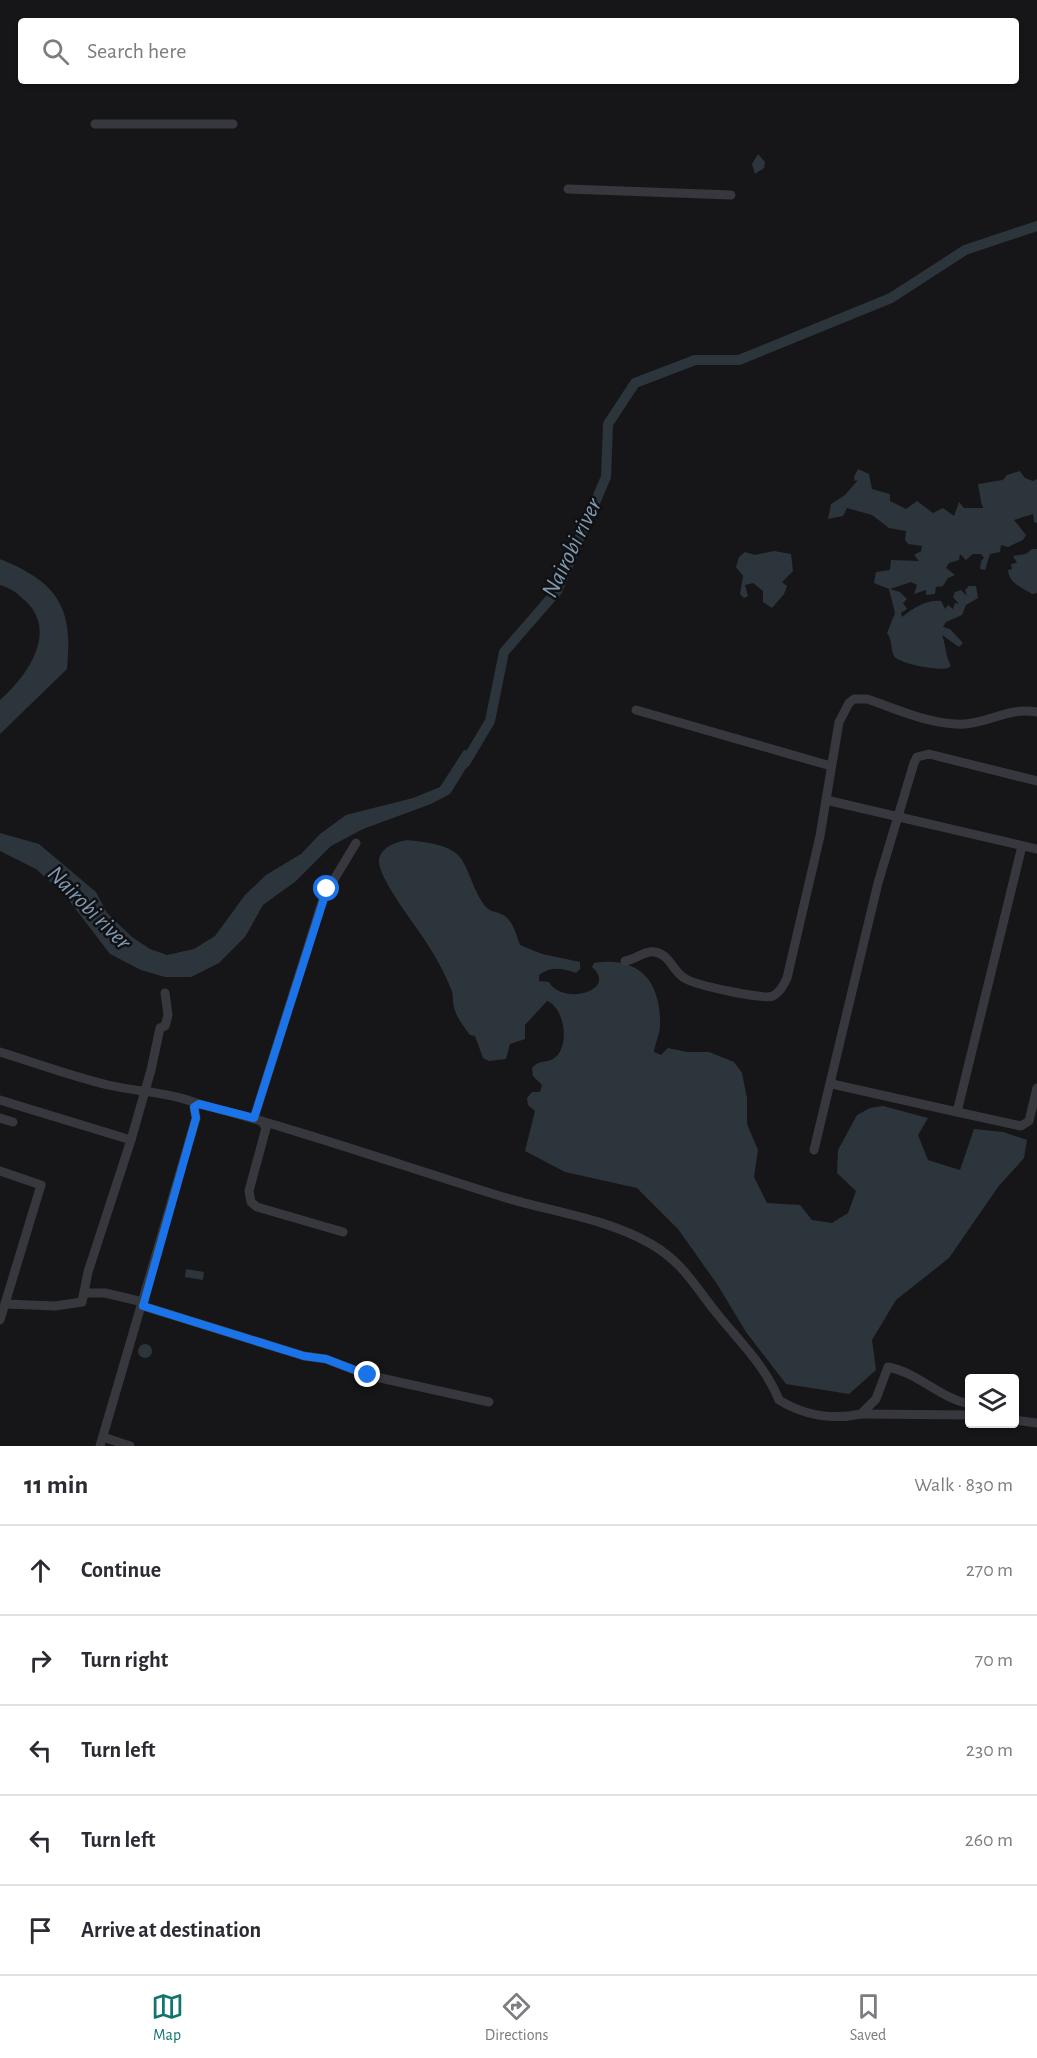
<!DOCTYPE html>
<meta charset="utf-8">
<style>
:root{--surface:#fff;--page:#f2f2f3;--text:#2b2b33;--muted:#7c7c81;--line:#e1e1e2;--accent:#0f766e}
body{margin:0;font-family:"Alegreya Sans",sans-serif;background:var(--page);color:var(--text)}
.controls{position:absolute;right:18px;bottom:18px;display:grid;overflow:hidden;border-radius:6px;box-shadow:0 2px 4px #0004}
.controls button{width:54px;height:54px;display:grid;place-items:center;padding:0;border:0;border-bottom:2px solid var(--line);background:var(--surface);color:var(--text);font:30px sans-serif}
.stop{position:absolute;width:18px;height:18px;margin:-14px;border:4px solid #1a73e8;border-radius:50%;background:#fff}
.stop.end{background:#1a73e8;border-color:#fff;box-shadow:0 2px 6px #0008}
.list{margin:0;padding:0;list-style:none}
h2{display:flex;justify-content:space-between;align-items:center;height:78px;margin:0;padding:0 24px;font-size:26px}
h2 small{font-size:20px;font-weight:400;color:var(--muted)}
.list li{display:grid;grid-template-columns:39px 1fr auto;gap:18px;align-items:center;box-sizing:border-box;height:90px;padding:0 24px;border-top:2px solid var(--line)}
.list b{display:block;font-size:22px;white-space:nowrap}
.list em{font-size:20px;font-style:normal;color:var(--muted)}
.icon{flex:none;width:33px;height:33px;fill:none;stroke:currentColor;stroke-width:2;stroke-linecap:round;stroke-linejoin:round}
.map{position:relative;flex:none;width:1037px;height:1446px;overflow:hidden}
.search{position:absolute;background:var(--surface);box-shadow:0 2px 4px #0004;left:18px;right:18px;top:18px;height:66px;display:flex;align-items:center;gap:15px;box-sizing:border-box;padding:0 21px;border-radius:6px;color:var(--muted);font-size:22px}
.sheet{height:528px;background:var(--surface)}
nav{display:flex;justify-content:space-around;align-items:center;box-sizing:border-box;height:84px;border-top:2px solid var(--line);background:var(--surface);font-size:16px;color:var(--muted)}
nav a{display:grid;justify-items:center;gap:3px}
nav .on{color:var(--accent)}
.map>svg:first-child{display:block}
.water{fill:#2c353c}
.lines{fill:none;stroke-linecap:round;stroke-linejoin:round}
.river{stroke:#2c353c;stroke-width:10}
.minor{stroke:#37383d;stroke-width:9}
.route{stroke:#1a73e8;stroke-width:8}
.labels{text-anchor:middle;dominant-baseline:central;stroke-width:5;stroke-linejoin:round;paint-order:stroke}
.water-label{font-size:24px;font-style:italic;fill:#7f9bb3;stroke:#111113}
</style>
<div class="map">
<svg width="1037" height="1446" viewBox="0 0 1037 1446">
<rect width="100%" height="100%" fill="#161618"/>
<g class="water">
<path d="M758,154L765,162L764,168L755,174L752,164Z"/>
<path d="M858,469L869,474L872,489L890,494V501L906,509L917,501L933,513L943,508L954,516L959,502L964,508H983V504L982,507L978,484L1003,480L1007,475L1020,471L1025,478L1033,481L1037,479V523L1034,522L1033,514L1014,520L1026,535L1023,540L1008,547L1001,545L1000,552L990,554L985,570L980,569L981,561L984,558L981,554H973L966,560L960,554L959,560L949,563L946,568L955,575L948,578L943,586L936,587L935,594L926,595V590L914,594L917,585L911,582L890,589L900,592L907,599L903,603L907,609L901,613L902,617C913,608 928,599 941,601L945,609L948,605L953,609L955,603L959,604L953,597L955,592L961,590L967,596L965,590L969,586H976L978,598L966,605L962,615L946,622L943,627L950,629L963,643L959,647L942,635C946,645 945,655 951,666L948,668C939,671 899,664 894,656C890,648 893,641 887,633L895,613L889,589L874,583L876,572L890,570L891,560L919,561L914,555L921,551L922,546L908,544L905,540L906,531L889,528L872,515L847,508L843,516L828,519L831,504L845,495L858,480L855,481L854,477Z"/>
<path d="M1032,549H1037V593L1032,594C1022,588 1009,583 1008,570L1012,569L1011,564L1017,563L1013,556L1026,554Z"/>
<path d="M774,551L791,554L793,571L782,582L787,586L784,594L772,608L763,602V591L753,583L745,585L748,596L744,598L740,594L743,576L736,567L739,557L745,552L755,555Z"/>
<path d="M0,559C57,582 74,607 67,669L0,734V700C28,676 60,629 23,599C16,592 10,588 0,585Z"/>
<path d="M464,750L476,752L450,794L431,804L363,829L331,846L296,881L263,905L245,937L219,963L191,977H165L141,970L110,954L64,894L36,869L0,851V833L39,844L96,892L107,913L132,937L150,949L167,955L194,949L215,936L245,895L266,875L301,854L320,834L346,815L413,798L440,787Z"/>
<path d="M407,840C423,842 453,844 462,860C471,875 474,892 485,906C490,912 495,911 501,914C513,919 516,934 520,945L542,954L580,962V969L576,973C562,968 551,966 539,975V981L549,982C562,1006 619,991 592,967L594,963C640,956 661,982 660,1025C660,1034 655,1043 654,1052L661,1055L668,1048L687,1052H709L734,1062L742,1073L747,1098V1124L758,1150L754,1177L767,1203L800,1205L812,1220L832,1223L848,1213L856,1191L837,1173L838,1150L857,1115L870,1108L883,1106L928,1118L918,1135L928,1160L960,1170L974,1129L1003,1132L1027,1140L1024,1158L998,1187L949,1258L896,1300L872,1340L876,1370L849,1394L786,1384L746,1332L717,1284L678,1229L637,1188L565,1172L525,1151L535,1111L528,1105L527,1098L532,1092H540L542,1085L533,1076L532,1068C538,1060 546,1063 553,1059C571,1048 565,1008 547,1001L525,1025V1039L510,1044L506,1059L489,1061L483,1058L475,1036L470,1035C464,1027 456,1017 454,1007C452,1001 454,995 451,989C444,971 433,952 422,936C413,922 377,876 379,860C381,847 396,842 407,840Z"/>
<path d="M186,1269L204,1272L203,1280L185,1277Z"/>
<circle cx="145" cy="1351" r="7"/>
</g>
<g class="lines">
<path class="river" d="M465,763L490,721L504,652L557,591L606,477L608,424L635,383L695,360H739L891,298L965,250L1037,226"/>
<g class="minor">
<path d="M95,124H233"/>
<path d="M568,189L731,195"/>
<path d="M636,710L831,766"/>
<path d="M826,800L1037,849"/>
<path d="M625,961C635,960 645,950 655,952C671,955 673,973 686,979C696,985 763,1000 773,996C780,992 784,985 787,978L820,836L839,722L849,703L854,699H867C897,709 933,726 965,724C992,722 1009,707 1037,712"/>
<path d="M0,1052C36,1063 71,1076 108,1085C138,1092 169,1092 199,1104"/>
<path d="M832,1084L957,1112L1022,846"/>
<path d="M0,1100L131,1140L88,1272L82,1302L55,1306L6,1304"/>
<path d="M957,1112L1021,1126L1029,1121L1037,1088"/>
<path d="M0,1118L13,1122"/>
<path d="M254,1118L324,896L356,843"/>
<path d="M262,1121L266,1128L249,1191L251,1202L257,1207L343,1232"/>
<path d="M131,1140L151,1070L160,1028L165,1026L168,1015L165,993"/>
<path d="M814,1150L878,883L914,763L917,757L929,754L1037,781"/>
<path d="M0,1171L41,1185L0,1320"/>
<path d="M84,1293H105L139,1301L143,1306L304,1356L326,1359L367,1375L489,1402"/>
<path d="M861,1414L970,1415"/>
<path d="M1014,1420L1037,1423"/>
<path d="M103,1437L130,1446"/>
<path d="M100,1446L191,1135L196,1118L194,1107L199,1104C301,1130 402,1166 503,1197C552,1212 606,1218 651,1244C684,1263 695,1287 719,1316C741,1343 766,1367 779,1400C805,1416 832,1420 861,1414L876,1399L888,1367C919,1373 939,1398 970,1404"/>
</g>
</g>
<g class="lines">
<path class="route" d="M327,889L254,1118L199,1104L194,1107L196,1118L143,1306L304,1356L326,1359L368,1375"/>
</g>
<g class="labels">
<g class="water-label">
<text transform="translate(572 548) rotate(-64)">Nairobi river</text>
<text transform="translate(89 908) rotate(45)">Nairobi river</text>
</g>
</g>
</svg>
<div class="controls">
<button><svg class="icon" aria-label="layers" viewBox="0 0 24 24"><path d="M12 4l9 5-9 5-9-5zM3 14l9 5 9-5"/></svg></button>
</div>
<div class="stop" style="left:327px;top:889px"></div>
<div class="stop end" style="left:368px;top:1375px"></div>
<div class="search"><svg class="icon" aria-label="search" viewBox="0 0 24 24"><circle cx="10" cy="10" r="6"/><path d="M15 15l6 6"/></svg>Search here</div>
</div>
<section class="sheet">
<h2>11 min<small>Walk · 830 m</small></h2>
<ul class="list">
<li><svg class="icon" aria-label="ahead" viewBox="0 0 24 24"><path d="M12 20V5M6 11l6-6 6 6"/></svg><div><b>Continue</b></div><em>270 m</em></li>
<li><svg class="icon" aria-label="right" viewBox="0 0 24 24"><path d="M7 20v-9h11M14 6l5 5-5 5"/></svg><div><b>Turn right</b></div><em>70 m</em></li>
<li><svg class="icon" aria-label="left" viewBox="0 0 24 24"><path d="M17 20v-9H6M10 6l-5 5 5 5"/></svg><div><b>Turn left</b></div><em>230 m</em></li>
<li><svg class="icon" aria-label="left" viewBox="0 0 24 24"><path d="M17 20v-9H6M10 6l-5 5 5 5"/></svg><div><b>Turn left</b></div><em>260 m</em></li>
<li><svg class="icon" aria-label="arrive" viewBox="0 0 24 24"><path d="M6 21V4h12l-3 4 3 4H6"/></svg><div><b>Arrive at destination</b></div></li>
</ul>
</section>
<nav>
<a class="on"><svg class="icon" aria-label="map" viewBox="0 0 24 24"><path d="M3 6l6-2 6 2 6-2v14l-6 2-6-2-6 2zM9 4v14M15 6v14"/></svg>Map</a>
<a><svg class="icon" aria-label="directions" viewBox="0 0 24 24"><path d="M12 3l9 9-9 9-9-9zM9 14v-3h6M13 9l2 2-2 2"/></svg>Directions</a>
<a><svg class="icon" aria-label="saved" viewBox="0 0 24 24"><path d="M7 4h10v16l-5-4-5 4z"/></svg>Saved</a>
</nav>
